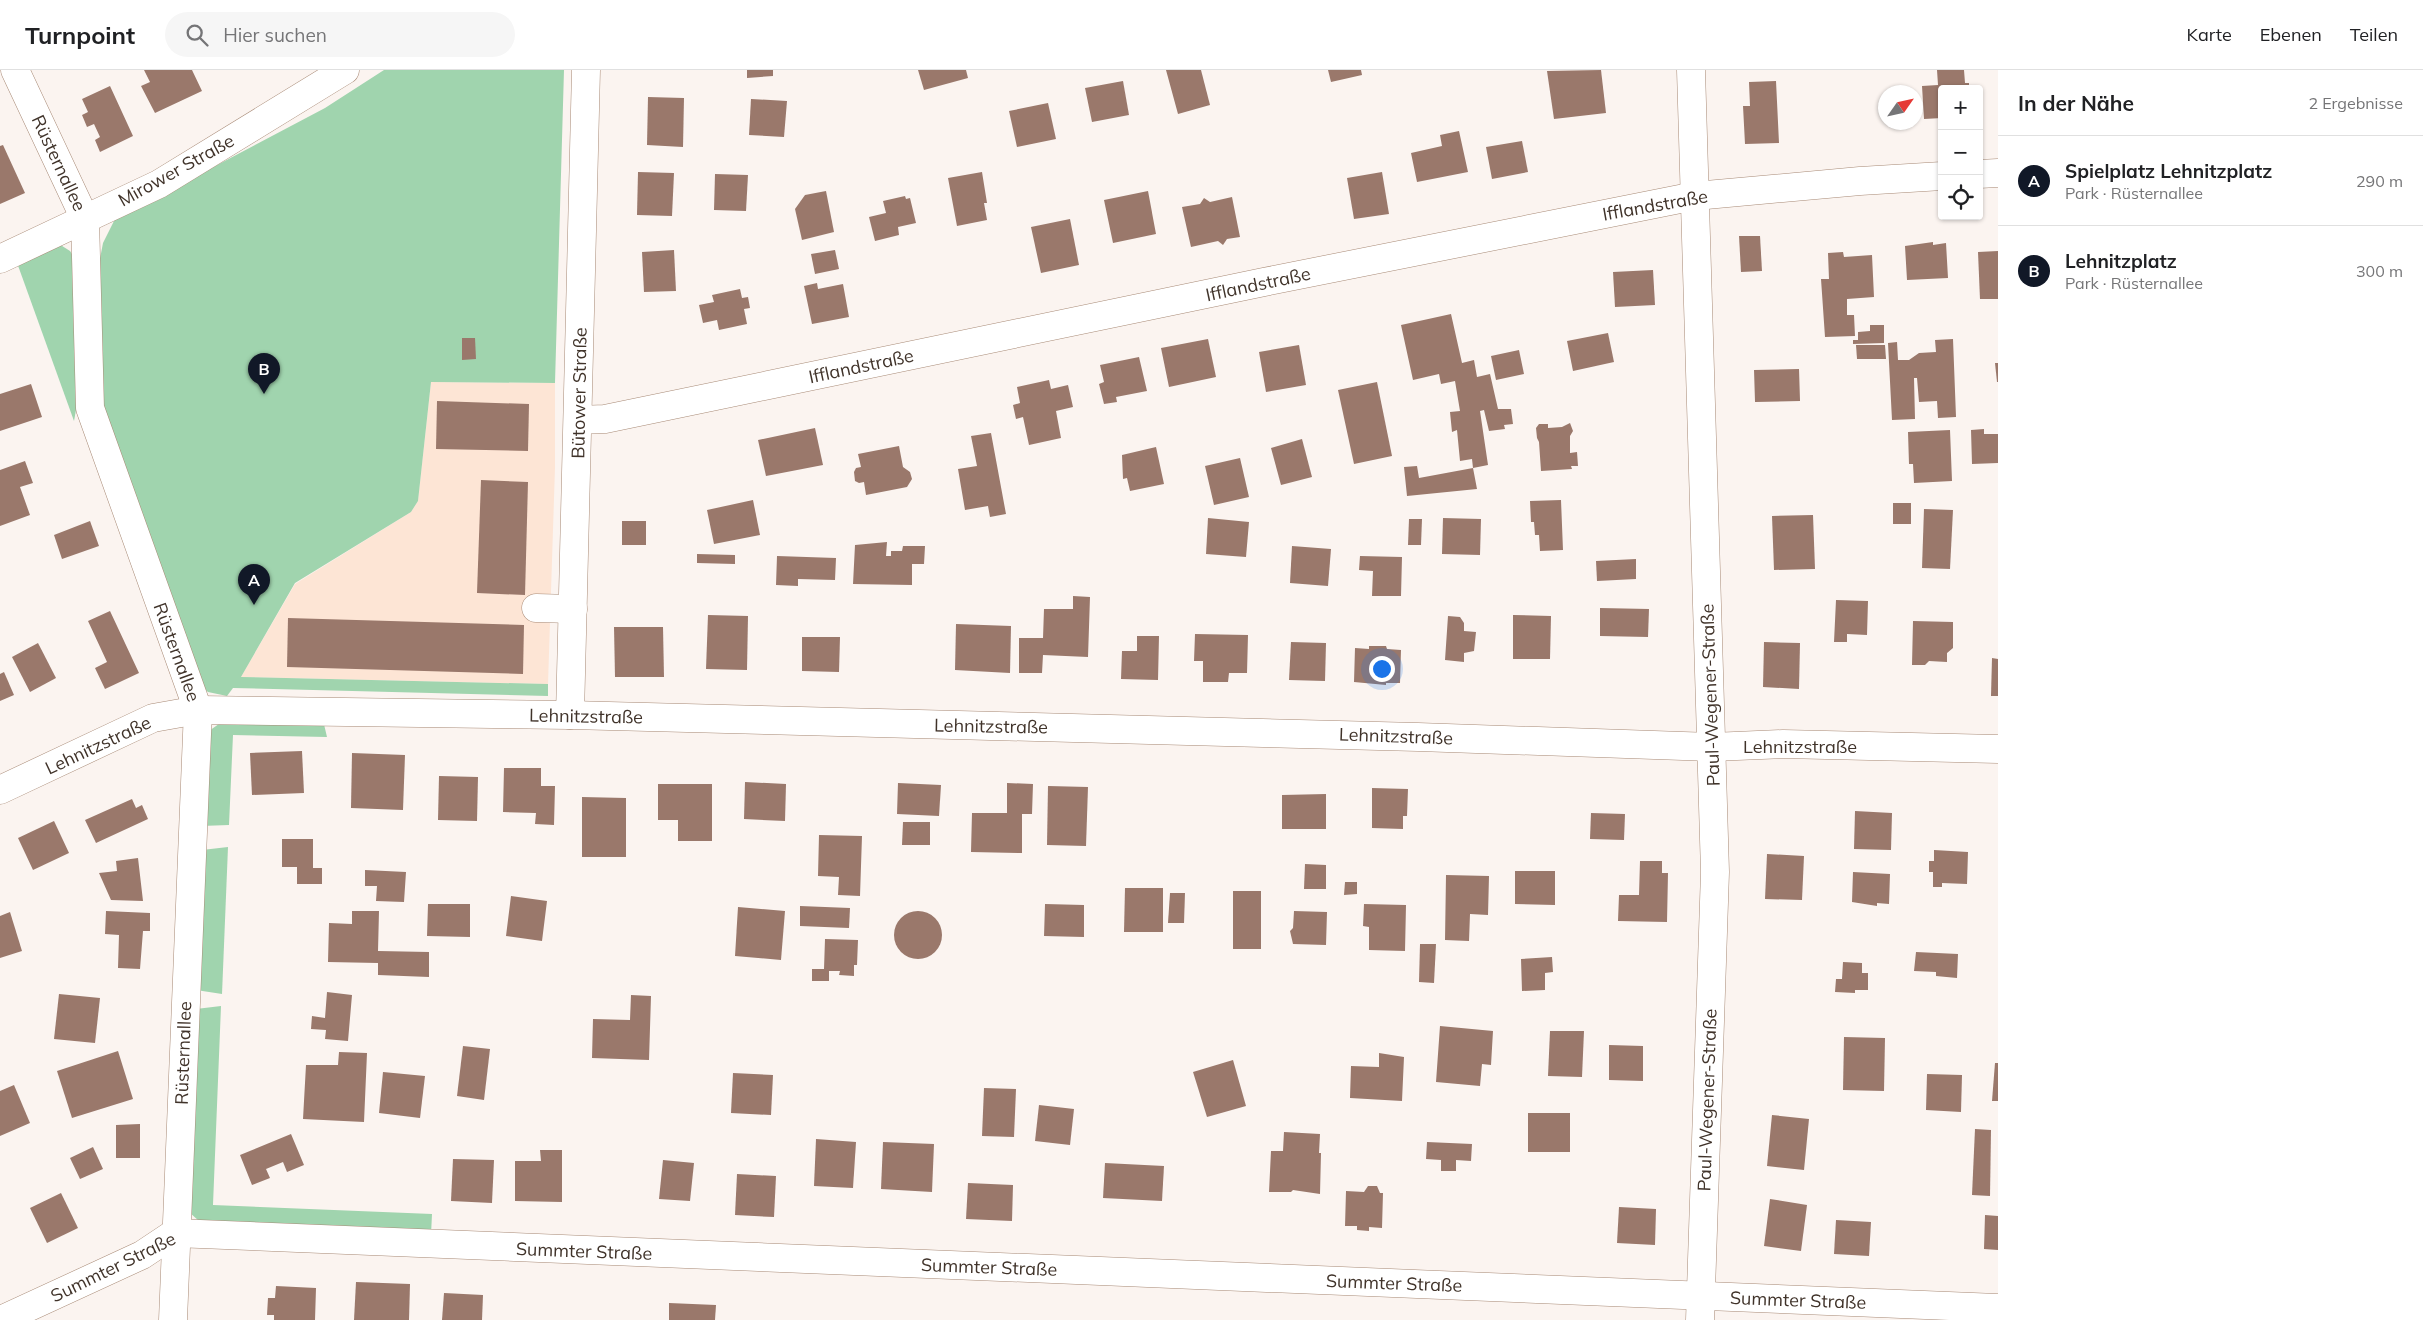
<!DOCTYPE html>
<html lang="de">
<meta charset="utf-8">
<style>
:root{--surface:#fff;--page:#f6f6f6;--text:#202124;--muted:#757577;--line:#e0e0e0;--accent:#111827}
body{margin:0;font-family:Mulish,sans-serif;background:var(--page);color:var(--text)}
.controls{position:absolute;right:15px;top:15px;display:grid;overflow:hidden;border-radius:5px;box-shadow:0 1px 4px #0004}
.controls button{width:45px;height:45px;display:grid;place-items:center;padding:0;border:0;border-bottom:1px solid var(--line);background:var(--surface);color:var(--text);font:25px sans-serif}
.compass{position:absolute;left:1878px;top:15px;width:45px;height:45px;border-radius:50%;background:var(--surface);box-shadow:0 1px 4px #0004;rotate:56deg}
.you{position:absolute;left:1381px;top:598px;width:18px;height:18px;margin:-12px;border:4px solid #fff;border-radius:50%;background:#1a73e8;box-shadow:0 0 0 8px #1a73e833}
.badge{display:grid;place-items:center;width:32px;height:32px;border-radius:50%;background:var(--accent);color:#fff;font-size:16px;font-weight:700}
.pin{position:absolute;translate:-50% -41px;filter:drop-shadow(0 1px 2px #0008)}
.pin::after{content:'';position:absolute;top:26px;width:18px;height:15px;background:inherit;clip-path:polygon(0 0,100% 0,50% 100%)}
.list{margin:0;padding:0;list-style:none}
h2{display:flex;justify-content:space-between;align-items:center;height:65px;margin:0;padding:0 20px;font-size:21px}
h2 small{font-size:16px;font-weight:400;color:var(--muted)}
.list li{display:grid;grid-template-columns:32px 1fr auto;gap:15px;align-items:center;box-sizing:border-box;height:90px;padding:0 20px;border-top:1px solid var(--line)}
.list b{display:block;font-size:19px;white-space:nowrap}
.list p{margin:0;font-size:16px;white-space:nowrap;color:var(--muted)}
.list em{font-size:16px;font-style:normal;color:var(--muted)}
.icon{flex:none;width:28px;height:28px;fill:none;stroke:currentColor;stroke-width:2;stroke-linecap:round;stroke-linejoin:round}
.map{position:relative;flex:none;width:1998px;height:1250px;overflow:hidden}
header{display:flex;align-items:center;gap:30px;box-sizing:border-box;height:70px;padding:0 25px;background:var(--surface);border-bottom:1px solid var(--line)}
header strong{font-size:24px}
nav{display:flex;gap:28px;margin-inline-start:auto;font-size:18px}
.search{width:350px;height:45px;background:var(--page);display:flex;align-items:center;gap:12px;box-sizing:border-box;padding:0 18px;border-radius:28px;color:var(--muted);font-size:19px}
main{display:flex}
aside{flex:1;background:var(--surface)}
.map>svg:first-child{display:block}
.built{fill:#fde5d5}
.green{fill:#a0d4ae}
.building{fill:#9a786b}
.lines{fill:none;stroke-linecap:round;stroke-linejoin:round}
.minor-casing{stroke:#a88a76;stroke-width:29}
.minor{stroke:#fff;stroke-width:28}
.labels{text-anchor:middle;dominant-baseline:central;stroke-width:5;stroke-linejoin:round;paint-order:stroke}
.street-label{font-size:18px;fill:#40332a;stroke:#fff}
</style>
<header>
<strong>Turnpoint</strong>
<div class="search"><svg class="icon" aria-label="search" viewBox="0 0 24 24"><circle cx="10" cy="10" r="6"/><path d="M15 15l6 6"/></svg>Hier suchen</div>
<nav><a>Karte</a><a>Ebenen</a><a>Teilen</a></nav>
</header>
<main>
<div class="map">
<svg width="1998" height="1250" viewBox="0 0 1998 1250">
<rect width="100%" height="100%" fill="#fbf4f0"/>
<path class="built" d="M431,312L555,313V398L548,614L241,607L295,514L411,442L418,431Z"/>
<g class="green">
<path d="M384,0H564L555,313L431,312L418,431L411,442L295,513L241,607L548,614V626L233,618L227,626L208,622L198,613L100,335L98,199L103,173L115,149L325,38Z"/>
<path d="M59,174L70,181L74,187L78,329L74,351L16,190Z"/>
<path d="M323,650L327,667L233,665L229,755L201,756L209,661L223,651Z"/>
<path d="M228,777L222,924L196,920L202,780Z"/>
<path d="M221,936L213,1135L432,1144L431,1165L199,1151L189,1142L196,939Z"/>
</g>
<g class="building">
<path d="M144,0H192L202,21L155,43L141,16L150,12Z"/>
<path d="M747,0H773V6L747,8Z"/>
<path d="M918,0H966L968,8L924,20Z"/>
<path d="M1166,0H1201L1210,35L1178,44Z"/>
<path d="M1328,0H1361L1362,5L1331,12Z"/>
<path d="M1601,0L1606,43L1554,49L1547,1Z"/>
<path d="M1937,0H1964L1965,13H1969V19H1942V48L1924,49L1922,16L1938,15Z"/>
<path d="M1123,11L1129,45L1092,52L1085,18Z"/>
<path d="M1776,11L1779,73L1745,74L1743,36H1750L1749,12Z"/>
<path d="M110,16L133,66L100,82L95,70L100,67L94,54L87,57L82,45L88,42L82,29Z"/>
<path d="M648,27L684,28L683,77L647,75Z"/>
<path d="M751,29L787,31L784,67L749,65Z"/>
<path d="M1048,33L1056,69L1017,77L1009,41Z"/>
<path d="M1459,61L1468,102L1417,112L1411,83L1442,76L1440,65Z"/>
<path d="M1522,71L1528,102L1492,109L1486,77Z"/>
<path d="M3,75L25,123L0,134V76Z"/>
<path d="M638,102L674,103L672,146L637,145Z"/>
<path d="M982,102L987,133H984L987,150L957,156L948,108Z"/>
<path d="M1382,102L1389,144L1354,149L1347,108Z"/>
<path d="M715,104L748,105L746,141L714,140Z"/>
<path d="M826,121L834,162L802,170L795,139L805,125Z"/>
<path d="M1148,121L1156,164L1113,173L1104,130Z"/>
<path d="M905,126L906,129L910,128L916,153L898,157L899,165L875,171L869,147L886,143L883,131Z"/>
<path d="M1232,127L1240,167L1227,169L1223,175L1218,171L1191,177L1182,137L1200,134L1204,128L1210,132Z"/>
<path d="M1070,149L1079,195L1041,203L1031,157Z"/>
<path d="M1739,166H1760L1762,201L1741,202Z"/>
<path d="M1933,172V175L1946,173L1948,208L1907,210L1905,176Z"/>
<path d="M674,180L676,221L644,222L642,182Z"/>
<path d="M835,180L839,199L815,204L811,184Z"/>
<path d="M1998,181V229H1980L1978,182Z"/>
<path d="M1843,182L1844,187L1872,185L1874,227L1847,229V245H1854L1855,266L1825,267L1821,209H1829L1828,183Z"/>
<path d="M1653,200L1655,235L1615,237L1613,202Z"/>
<path d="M817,213L818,219L843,214L849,247L812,254L804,216Z"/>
<path d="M740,219L742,228L748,227L750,238L744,239L747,254L719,260L717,250L703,253L699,235L714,232L712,225Z"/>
<path d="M1451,244L1462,293L1474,290L1477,307L1490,304L1498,339H1511L1513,354L1504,355L1505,359L1489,361L1484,340L1480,341L1488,395L1473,398L1477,419L1407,426L1404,397L1417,396L1419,408L1473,398L1472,389L1460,391L1457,360L1452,362L1450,342L1460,341L1455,311L1441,314L1439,304L1413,310L1401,255Z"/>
<path d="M1870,255H1884V273L1853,274V270H1858V262L1870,261Z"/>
<path d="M1608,263L1614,292L1573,301L1567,271Z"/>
<path d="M462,268H475L476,289L462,290Z"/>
<path d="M1208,269L1216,307L1169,317L1161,278Z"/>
<path d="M1953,269L1956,347L1938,348L1937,331L1919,332L1917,308H1914L1915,349L1892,350L1888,273L1897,272L1898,290H1909L1919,283L1936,282L1935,270Z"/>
<path d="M1299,275L1306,315L1266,322L1259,282Z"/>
<path d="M1856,275H1885L1886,289H1857Z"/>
<path d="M1519,280L1524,304L1496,310L1491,286Z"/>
<path d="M1139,287L1147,321L1116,327L1117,332L1104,334L1099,314L1104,312L1100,295Z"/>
<path d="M1995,293H1998V312H1997Z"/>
<path d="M1799,299L1800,331L1755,332L1754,300Z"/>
<path d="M1049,310L1051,319L1068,315L1073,337L1056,341L1061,368L1029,375L1023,347L1016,349L1013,335L1020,333L1017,317Z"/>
<path d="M1377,312L1392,386L1354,394L1338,320Z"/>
<path d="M31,314L42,347L0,361V324Z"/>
<path d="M437,331L529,334L528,381L436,379Z"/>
<path d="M1570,353L1573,361L1570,366V383L1577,382L1578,396H1571L1572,399L1541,401L1539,372L1537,368L1536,358L1539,354H1548V358L1562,357Z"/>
<path d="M815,358L823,395L766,406L758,370Z"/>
<path d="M1984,359V364H1998V393L1972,394L1971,360Z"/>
<path d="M1950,360L1952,411L1914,413L1913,394H1909L1908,362Z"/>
<path d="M991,363L1006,444L990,447L988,436L965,440L958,399L977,396L971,366Z"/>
<path d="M1302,369L1312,407L1281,415L1271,378Z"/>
<path d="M899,376L903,397L910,402L912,409L907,417L866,425L864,412L859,413L855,411L854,402L856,398L861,397L858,384Z"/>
<path d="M1156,377L1164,414L1130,421L1127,408L1123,409L1122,385Z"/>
<path d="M1240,388L1249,427L1214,435L1205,396Z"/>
<path d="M25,391L33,413L20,417L30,445L0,456V400Z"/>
<path d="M481,410L528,412L525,525L477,523Z"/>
<path d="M753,430L760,465L714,474L707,440Z"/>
<path d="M1561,430L1563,480L1540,481L1539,465H1535L1534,452H1531L1530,431Z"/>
<rect x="1893" y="433" width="18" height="21"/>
<path d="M1924,439L1953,440L1950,499L1922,498Z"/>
<path d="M1813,445L1815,499L1774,500L1772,446Z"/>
<path d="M1208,448L1249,452L1246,487L1206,484Z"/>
<path d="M1443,448L1481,449L1480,485L1442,484Z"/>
<path d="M1409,449H1422L1421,475H1408Z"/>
<path d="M90,451L99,476L62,489L54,465Z"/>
<rect x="622" y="451" width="24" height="24"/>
<path d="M887,472L886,486H891V481H902L903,476H925L924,494H912V515L853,514L855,475Z"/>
<path d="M1292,476L1331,479L1328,516L1290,513Z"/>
<path d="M697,484L735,485V494L697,493Z"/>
<path d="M777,486L836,488L835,510L798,509V516L776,515Z"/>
<path d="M1360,486L1402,487L1401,526H1372L1373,501L1359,500Z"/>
<path d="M1636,489V509L1597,511L1596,491Z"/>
<path d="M1073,526L1090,527L1088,587L1043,585L1042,603H1019V568H1043L1044,539H1073Z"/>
<path d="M1836,530L1868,531L1867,565L1847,564V572H1834Z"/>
<path d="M1600,538L1649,539L1648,567L1600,566Z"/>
<path d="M110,541L139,603L105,619L95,598L107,592L88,551Z"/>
<path d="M708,545L748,546L747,600L706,599Z"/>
<path d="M1513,545L1551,546L1550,589H1513Z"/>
<path d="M1448,546L1460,547L1464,553V561L1476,562L1474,581L1464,583V592L1445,590Z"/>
<path d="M288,548L524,555L523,604L287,597Z"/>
<path d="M1913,551L1953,552V578L1947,583V592L1929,591L1925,595H1912Z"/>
<path d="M956,554L1011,556L1010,603L955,600Z"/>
<path d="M614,557H663L664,607H615Z"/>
<path d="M1195,564L1248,565L1247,603H1229L1228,612H1203V591H1194Z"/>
<path d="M1137,566H1159L1158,610L1121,609L1122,581H1137Z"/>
<path d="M802,567H840L839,602L802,601Z"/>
<path d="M1291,572L1326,573L1325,611L1289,610Z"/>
<path d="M1764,572L1800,573L1799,619L1763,617Z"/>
<path d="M38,573L56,608L30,622L12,587Z"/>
<path d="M1369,576H1386L1387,579L1401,580L1400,613H1386V615L1354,612L1355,578L1369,579Z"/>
<path d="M1992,588L1998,589V626H1991Z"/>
<path d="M4,602L14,625L0,631V604Z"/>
<path d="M302,681L304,723L252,725L250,683Z"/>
<path d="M352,683L405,685L403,740L351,738Z"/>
<path d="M504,698H541V716H555L554,755L535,754L536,743L503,742Z"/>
<path d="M439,706L478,707L477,751L438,750Z"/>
<path d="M745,712L786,714L785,751L744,749Z"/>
<path d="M898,713L941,715L939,746L897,744Z"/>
<path d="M1007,713L1033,714L1032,744H1022V783L971,782L972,743H1007Z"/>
<path d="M658,714H712V771H678V750H658Z"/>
<path d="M1048,716L1088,717L1086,776L1047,775Z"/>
<path d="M1372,718L1408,719L1407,746H1403V759L1372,758Z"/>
<path d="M1326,724V759H1282V725Z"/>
<path d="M582,727L626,728V787H582Z"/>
<path d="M132,729L136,738L142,735L148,749L96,773L85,750Z"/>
<path d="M1855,741L1892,743L1891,780L1854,779Z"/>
<path d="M1591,743L1625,744L1624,770L1590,769Z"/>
<path d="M54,751L69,783L33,800L18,768Z"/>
<path d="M903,752H930V775H902Z"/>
<path d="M819,765L862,766L860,826L838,825L839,807L818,806Z"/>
<path d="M282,769H313V798H322V814H297V797H282Z"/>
<path d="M1934,780L1968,782L1967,814L1942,813V817H1933V802H1929V791H1934Z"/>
<path d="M1767,784L1804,786L1802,830L1765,829Z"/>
<path d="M138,788L143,831L111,830L99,803L117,801L116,791Z"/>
<path d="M1640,791H1662V803H1668L1667,852L1618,851L1619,825H1639Z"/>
<path d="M1305,794L1326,795V819H1304Z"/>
<path d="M365,800L406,802L404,832L376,831L377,816H365Z"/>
<path d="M1515,801H1555V835L1515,834Z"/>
<path d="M1853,802L1890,804L1889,834L1877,833V836L1852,832Z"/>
<path d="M1446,805L1489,806L1488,845L1470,844L1469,871L1445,870Z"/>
<path d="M1345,812H1357V824L1344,825Z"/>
<path d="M1125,818H1163V862H1124Z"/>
<rect x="1233" y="821" width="28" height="58"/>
<path d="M1170,823H1185L1184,853H1168Z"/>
<path d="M511,826L547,831L542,871L506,866Z"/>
<path d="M428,834H470V867L427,866Z"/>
<path d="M1045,834L1084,835V867L1044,866Z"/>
<path d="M1364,834L1406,835L1405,881L1369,880V857L1363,856Z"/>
<path d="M800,836L850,838L849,858L800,856Z"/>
<path d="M738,837L785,841L781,890L735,886Z"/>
<circle cx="918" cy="865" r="24"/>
<path d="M106,841L150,843V861H143L140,899L118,898L119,865L105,864Z"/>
<path d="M352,841H379L378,881L429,882V907L378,905V893L328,892L329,853L352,854Z"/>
<path d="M1294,841L1327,842L1326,875L1293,874L1290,861L1293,858Z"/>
<path d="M10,842L22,881L0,888V846Z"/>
<path d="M825,869L858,870L857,895H854V906L839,905L840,901H829V911H812V899H824Z"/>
<path d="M1420,874H1436L1434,913L1419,912Z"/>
<path d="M1916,882L1958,884L1957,908L1936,906V902L1914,901Z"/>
<path d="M1552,887L1553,902L1545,903V920L1522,921L1521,889Z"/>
<path d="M1843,892L1862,893V903H1868V920H1855V923L1835,922L1836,909H1842Z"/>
<path d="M327,922L352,925L348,971L325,969L326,960L311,959L312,946L325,948Z"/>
<path d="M59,924L100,928L95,973L54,969Z"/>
<path d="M631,925L651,926L649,990L592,988L593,949L630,950Z"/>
<path d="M1440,956L1493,961L1491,995L1482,994L1480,1016L1436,1012Z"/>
<path d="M1550,961H1584L1582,1007L1548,1006Z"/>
<path d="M1844,967L1885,968L1884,1021L1843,1020Z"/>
<path d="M1609,975L1643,976V1011L1609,1010Z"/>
<path d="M463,976L490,979L484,1030L457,1026Z"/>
<path d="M118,981L133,1029L72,1048L57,1001Z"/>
<path d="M339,982L367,983L364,1052L303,1049L306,995H338Z"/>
<path d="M1379,983L1404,987L1402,1031L1350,1028L1351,996L1379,997Z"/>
<path d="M1233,990L1246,1036L1207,1047L1193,1002Z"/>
<path d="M1995,993H1998V1031H1992Z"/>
<path d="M383,1002L425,1006L420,1048L379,1043Z"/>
<path d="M733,1003L773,1005L771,1045L731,1043Z"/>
<path d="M1927,1004L1962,1005L1961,1042L1926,1040Z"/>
<path d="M14,1015L30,1053L0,1066V1021Z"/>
<path d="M984,1018L1016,1019L1014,1067L982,1066Z"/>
<path d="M1039,1035L1074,1039L1070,1075L1035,1071Z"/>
<rect x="1528" y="1043" width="42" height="39"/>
<path d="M1772,1045L1809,1049L1804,1100L1767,1096Z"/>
<path d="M140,1054V1088H116V1055Z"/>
<path d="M1975,1059L1991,1060L1990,1126L1972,1125Z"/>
<path d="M1284,1062L1320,1064L1319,1083H1321L1320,1124L1293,1120L1291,1122H1269L1271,1081H1283Z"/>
<path d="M291,1064L304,1095L287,1102L283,1092L266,1099L270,1108L252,1115L240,1085Z"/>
<path d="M816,1069L856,1072L853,1118L814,1116Z"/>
<path d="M883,1072L934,1074L932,1122L881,1119Z"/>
<path d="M1427,1072L1472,1074L1471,1091L1456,1090V1101H1441V1090L1426,1089Z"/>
<path d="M93,1077L103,1099L80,1109L70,1088Z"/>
<path d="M540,1080H562V1132L515,1131V1091H541Z"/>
<path d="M453,1089L494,1090L492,1133L451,1131Z"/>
<path d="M663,1090L694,1093L690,1131L659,1129Z"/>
<path d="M1105,1093L1164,1096L1162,1131L1103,1128Z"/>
<path d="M737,1104L776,1106L774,1147L735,1145Z"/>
<path d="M968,1113L1013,1115L1012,1151L966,1149Z"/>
<path d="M1368,1116H1377L1380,1123H1383L1382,1158L1369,1157V1161L1357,1160V1156H1345L1346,1121L1364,1122Z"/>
<path d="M61,1123L78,1158L47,1173L30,1138Z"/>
<path d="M1770,1129L1807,1135L1801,1181L1764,1176Z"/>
<path d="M1619,1137L1656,1139L1655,1175L1617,1173Z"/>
<path d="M1985,1145L1998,1146V1180L1984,1179Z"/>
<path d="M1836,1150L1871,1152L1869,1186L1834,1184Z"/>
<path d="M356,1212L410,1214L409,1250H354Z"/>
<path d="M276,1216L316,1218L315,1250H274V1245H267L268,1228H275Z"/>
<path d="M444,1223L483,1225L482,1250H442Z"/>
<path d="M669,1233L716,1235L715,1250H669Z"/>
</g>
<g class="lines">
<defs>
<g id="minor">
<path d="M15,0L85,149L90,338L198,640L173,1250"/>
<path d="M1691,0L1715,802L1700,1250"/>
<path d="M1979,104L1998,103"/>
<path d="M0,189L159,114L345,0"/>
<path d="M578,350L605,349L1264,212L1695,126L1860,111L1942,106"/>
<path d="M536,538L573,539"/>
<path d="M570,645L586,0"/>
<path d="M0,720L153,648L198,640L570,645L1418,667L1712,677L1783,674L1998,679"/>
<path d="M1,1250L142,1185L175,1163L1998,1238"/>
</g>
</defs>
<use href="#minor" class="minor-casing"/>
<use href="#minor" class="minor"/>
</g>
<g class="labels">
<g class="street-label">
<text transform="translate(59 93) rotate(65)">Rüsternallee</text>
<text transform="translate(176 100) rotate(-29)">Mirower Straße</text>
<text transform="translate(1655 135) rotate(-10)">Ifflandstraße</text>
<text transform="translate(1258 214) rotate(-12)">Ifflandstraße</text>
<text transform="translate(861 296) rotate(-12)">Ifflandstraße</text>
<text transform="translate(579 323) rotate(-89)">Bütower Straße</text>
<text transform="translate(177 582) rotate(70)">Rüsternallee</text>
<text transform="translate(1710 625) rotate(-92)">Paul-Wegener-Straße</text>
<text transform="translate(586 646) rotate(1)">Lehnitzstraße</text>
<text transform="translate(991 656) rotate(1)">Lehnitzstraße</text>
<text transform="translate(1396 666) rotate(2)">Lehnitzstraße</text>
<text transform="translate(98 675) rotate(-25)">Lehnitzstraße</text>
<text x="1800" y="676">Lehnitzstraße</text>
<text transform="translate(183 983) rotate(-88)">Rüsternallee</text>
<text transform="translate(1707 1030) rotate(-88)">Paul-Wegener-Straße</text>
<text transform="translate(584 1181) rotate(2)">Summter Straße</text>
<text transform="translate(113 1197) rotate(-26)">Summter Straße</text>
<text transform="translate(989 1197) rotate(2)">Summter Straße</text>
<text transform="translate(1394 1213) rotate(2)">Summter Straße</text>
<text transform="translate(1798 1230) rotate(2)">Summter Straße</text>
</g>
</g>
</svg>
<div class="controls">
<button>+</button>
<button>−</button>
<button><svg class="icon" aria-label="locate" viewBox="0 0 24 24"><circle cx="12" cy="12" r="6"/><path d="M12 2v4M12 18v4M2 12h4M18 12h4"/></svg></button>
</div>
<svg class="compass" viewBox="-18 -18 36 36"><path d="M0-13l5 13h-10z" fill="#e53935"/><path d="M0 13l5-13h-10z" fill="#757577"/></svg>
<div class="you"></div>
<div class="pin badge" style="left:254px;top:535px">A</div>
<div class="pin badge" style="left:264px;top:324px">B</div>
</div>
<aside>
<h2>In der Nähe<small>2 Ergebnisse</small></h2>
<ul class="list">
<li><span class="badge">A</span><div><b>Spielplatz Lehnitzplatz</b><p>Park · Rüsternallee</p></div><em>290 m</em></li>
<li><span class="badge">B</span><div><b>Lehnitzplatz</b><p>Park · Rüsternallee</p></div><em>300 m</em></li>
</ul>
</aside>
</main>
